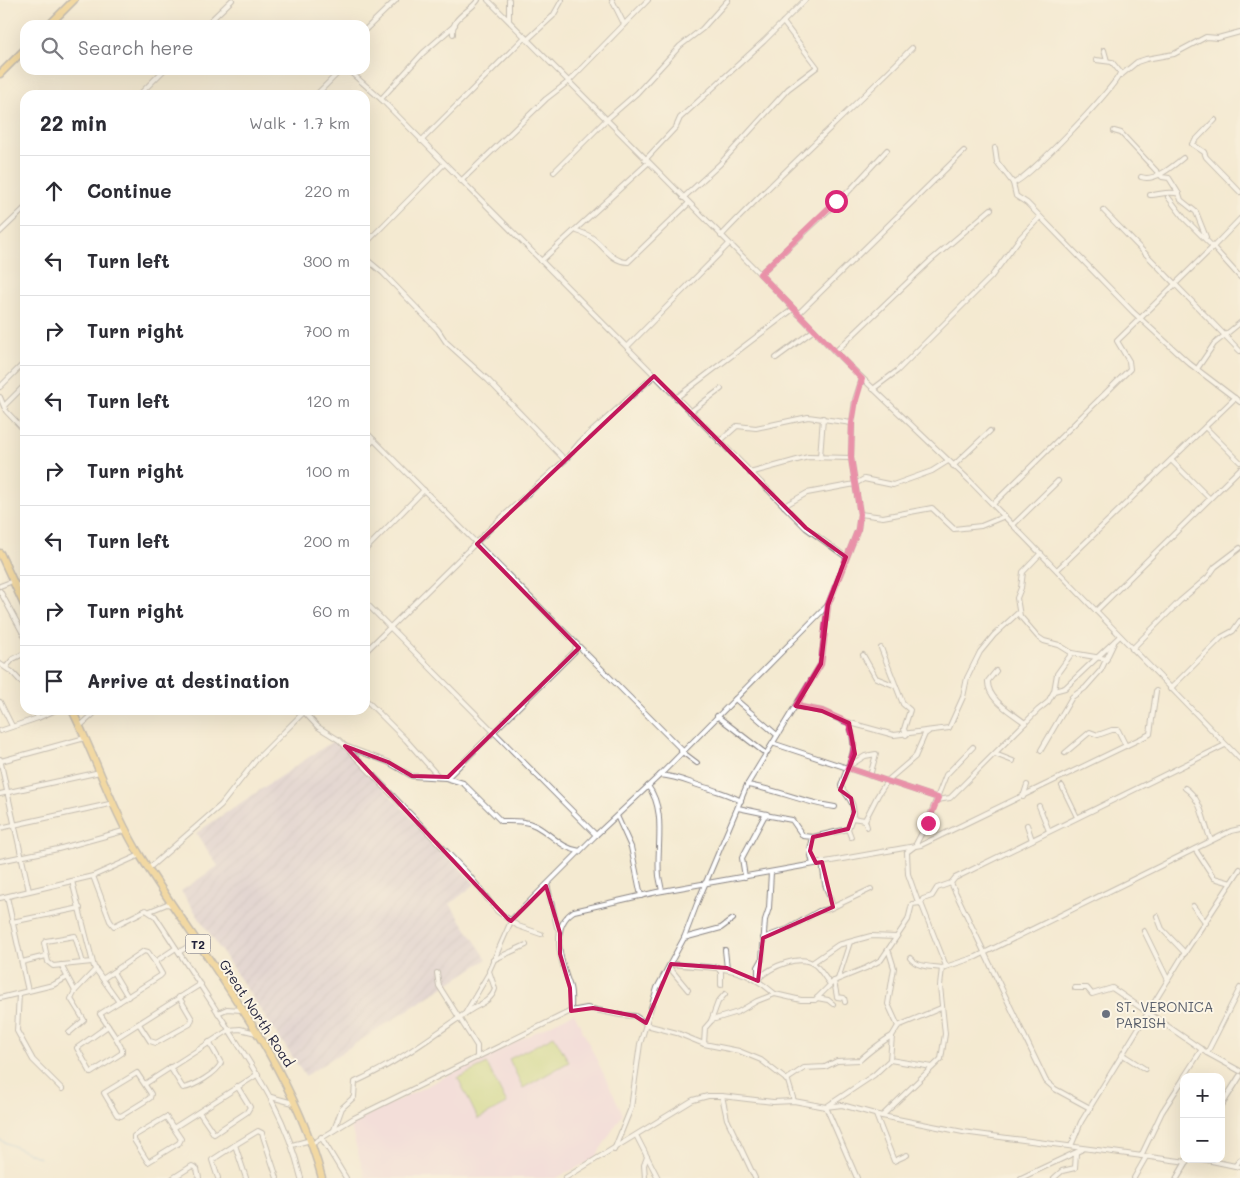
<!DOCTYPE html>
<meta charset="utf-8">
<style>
:root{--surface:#fff;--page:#f2f2f3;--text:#2b2b33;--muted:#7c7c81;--line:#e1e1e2}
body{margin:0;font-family:Mali,sans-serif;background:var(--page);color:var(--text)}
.controls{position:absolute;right:15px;bottom:15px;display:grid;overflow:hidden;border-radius:10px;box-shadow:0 5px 20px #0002}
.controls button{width:45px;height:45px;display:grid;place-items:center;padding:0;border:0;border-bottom:1px solid var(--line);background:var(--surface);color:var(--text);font:25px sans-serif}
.stop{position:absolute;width:15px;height:15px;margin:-11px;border:4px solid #db2777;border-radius:50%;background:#fff}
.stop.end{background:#db2777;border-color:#fff;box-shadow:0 1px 5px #0008}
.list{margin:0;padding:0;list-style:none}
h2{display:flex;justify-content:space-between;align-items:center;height:65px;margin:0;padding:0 20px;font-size:21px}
h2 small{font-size:16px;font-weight:400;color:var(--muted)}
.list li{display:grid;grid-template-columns:32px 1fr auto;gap:15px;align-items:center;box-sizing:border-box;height:70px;padding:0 20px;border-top:1px solid var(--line)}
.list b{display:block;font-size:19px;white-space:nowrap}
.list em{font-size:16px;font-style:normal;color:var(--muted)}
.icon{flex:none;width:28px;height:28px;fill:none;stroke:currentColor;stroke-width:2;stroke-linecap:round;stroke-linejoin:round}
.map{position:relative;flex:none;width:1240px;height:1178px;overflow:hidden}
.search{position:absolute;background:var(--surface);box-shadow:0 5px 20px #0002;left:20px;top:20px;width:350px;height:55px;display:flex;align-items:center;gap:12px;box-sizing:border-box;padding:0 18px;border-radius:15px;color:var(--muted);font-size:19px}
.panel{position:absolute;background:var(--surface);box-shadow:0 5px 20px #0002;left:20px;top:90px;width:350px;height:625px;border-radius:15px}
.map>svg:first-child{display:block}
.built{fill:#f1d0e2}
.industrial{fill:url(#industrial-furrows)}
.grass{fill:#c5d577;stroke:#747c59}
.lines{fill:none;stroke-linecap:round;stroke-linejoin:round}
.stream{stroke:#69a6da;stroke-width:1}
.minor-casing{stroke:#8b8686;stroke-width:6}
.tertiary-casing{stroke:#8b8686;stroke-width:7}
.trunk-casing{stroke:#8b8686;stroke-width:9}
.minor{stroke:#fff;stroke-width:4}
.tertiary{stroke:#fff;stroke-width:4.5}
.trunk{stroke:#efc469;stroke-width:6}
.route{stroke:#db2777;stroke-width:6}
.marked{fill:none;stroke:#c2185b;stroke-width:4;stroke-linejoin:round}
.worship-dot{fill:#6b7280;stroke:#fcf5e5;stroke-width:2}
.labels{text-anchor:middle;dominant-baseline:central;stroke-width:4;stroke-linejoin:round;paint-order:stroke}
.shield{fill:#fcf5e5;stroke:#63616e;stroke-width:1}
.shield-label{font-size:12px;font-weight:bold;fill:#22223b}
.worship-label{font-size:14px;fill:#5b616d;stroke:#fcf5e5;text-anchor:start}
.street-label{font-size:14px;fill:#22223b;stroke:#fcf5e5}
</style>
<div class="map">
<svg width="1240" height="1178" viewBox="0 0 1240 1178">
<defs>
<pattern id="industrial-furrows" width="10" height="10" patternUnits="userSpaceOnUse" patternTransform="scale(1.25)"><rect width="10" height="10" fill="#cebed0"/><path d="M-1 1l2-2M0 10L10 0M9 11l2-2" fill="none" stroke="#b1a3b4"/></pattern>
</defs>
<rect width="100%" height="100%" fill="#fcf5e5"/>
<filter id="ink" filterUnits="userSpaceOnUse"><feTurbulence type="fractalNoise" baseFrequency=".02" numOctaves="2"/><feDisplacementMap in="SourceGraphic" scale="10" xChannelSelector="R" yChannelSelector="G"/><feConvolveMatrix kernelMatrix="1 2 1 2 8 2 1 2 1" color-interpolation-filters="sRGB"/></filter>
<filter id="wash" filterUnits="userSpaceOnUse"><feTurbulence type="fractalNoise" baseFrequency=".0096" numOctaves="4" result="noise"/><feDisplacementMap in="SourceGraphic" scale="20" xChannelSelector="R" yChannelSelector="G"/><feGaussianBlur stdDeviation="1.12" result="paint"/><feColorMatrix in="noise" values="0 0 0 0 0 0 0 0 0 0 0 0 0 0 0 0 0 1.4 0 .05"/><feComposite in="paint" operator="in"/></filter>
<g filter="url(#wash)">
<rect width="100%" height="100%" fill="#f4ead1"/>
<path class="built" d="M574,1013L623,1114L594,1159L556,1178H365L350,1124Z"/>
<path class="industrial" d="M336,739L475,884L450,904L487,959L305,1076L181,891L218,866L196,833Z"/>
<g class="grass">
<path d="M554,1036L569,1062L523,1088L509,1059Z"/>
<path d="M487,1064L507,1104L478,1119L458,1078Z"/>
</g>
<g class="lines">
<path class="stream" d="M0,1140L40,1158"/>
</g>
</g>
<g filter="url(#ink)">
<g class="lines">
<defs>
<g id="minor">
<path d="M488,0L760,274L835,352L970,481L1240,759"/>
<path d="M509,0V20"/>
<path d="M612,0L624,24"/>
<path d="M206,25L232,0"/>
<path d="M365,30L396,0"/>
<path d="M453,34C451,17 470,12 478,0"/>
<path d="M527,40L553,16L562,0"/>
<path d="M1104,50L1107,61"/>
<path d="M348,70L381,99L806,528L846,557"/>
<path d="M1120,76L1137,62L1146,59L1174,54L1206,37L1218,38L1240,32"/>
<path d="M139,95L164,70"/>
<path d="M316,95L341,70"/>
<path d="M381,99L423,53L455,25"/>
<path d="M1215,120L1192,144L1204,152L1206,157L1240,192"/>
<path d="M1114,131L1121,133L1162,177L1169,178L1179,194"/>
<path d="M421,141L524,38"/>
<path d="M995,148L997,162L1013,183L1016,196L1027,203L1133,312L1190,364L1240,402"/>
<path d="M645,160L676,127L680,118L764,41L805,0"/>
<path d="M554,172L606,120L637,93L680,46L702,29L728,0"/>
<path d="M1141,177C1155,182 1173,166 1183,158"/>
<path d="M461,181L546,99L568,82L648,0"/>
<path d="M1013,183C1025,182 1120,83 1120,72L1112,62L1096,60"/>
<path d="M1150,195C1160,195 1169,190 1179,194L1181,200L1196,212L1206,237"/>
<path d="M683,198L720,164L788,89L817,67L783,22"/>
<path d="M1103,210L1240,351"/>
<path d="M1240,219L1213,247L1240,277"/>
<path d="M577,231C583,233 590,235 595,240C605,248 613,262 628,262L689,203"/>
<path d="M0,232L25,208"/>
<path d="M721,236C783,171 849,112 912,48"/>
<path d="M365,244L444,164"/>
<path d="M365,258L383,273L438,330L446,342L488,380L565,460"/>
<path d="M541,261L648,163"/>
<path d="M760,274L850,190L887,150"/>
<path d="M798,314L964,151"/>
<path d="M627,347L729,244"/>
<path d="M835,352L930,261L991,209"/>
<path d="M776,358L814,330"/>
<path d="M1197,369L1214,344L1240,323"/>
<path d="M0,387L25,362"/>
<path d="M873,389L897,371L991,277L1020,238L1039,218"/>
<path d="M0,397L6,411L25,431"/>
<path d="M676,398L793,309"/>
<path d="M4,406L25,385"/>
<path d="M690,412L721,389"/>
<path d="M1205,427L1240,462"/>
<path d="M365,431L683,751"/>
<path d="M719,442L737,426L756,428L808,417L852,423"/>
<path d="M365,448L374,440"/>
<path d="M820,457L823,418"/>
<path d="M1171,460L1209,498"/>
<path d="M953,466L990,431"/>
<path d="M750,473L808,457L851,458"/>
<path d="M993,504L1130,369L1129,361L1117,341L1213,247L1184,218L1168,197"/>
<path d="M784,506L807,493L855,484L864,479L893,485L932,471L948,461"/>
<path d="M860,514L883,517L932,508L954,529L981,526L1005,516"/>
<path d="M1013,525L1058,481"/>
<path d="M365,550L424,490"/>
<path d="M1041,553L1023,572L1021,588L1017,598L1020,616L1038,637L1044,641L1059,645L1072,653L1107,659"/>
<path d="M1057,570L1235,398"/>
<path d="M0,586L13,581"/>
<path d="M16,588L25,579"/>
<path d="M0,591L25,637"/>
<path d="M365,602L596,835"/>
<path d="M1097,610L1240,469"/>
<path d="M881,648L903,704L910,710L904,729L906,735"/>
<path d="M1132,649L1180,601L1208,577L1215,567L1240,548"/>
<path d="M365,652L499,520L565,460L580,442L654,376"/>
<path d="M863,655L876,678L896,686"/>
<path d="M0,664L12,672L25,686"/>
<path d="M6,667L13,659L25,653"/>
<path d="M996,671L988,681C987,700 1013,713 1025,723"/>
<path d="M1170,689L1222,637L1233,631L1240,621"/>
<path d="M1054,691L1057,674L1072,653"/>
<path d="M365,699L406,740L439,777"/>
<path d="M735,699L777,735"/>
<path d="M0,702L12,726"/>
<path d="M796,706L822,711L843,721L894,735L949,728L963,697L967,678L980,652L994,635L1019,612"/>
<path d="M306,710L304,712L318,727L339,740L345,746L388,762L412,776L446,778L463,783L501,821C513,821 525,820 536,826C551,834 562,849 580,851"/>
<path d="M717,716L765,753"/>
<path d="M38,718L56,710"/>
<path d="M849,723C859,754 850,757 841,786C847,798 857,803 852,818L865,820"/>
<path d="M80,726L98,710"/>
<path d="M0,731L38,718L35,710"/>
<path d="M772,743L938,798"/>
<path d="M345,746L469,875L497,911L518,926L541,934"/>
<path d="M1041,750L1072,697L1085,688L1101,670L1114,643"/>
<path d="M681,751L697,763"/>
<path d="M1065,753L1090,732L1098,735L1112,730H1118L1126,746"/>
<path d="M995,754L1013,761"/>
<path d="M0,759L29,891"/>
<path d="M1,761L85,738"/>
<path d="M849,766L865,756L876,754L870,776"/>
<path d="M660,775C681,777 691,784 711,789C722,793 730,795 741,801"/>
<path d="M447,778L575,651L576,645"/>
<path d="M747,785C780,790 803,803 835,807"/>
<path d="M648,786C667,811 656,848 659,876C660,881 661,886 662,891"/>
<path d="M1062,786L1077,817"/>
<path d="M1185,788C1203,800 1203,823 1211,840"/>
<path d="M0,794L100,772"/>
<path d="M1023,797L1027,785"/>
<path d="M937,800L950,798L1038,710L1048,702L1054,691L1065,688L1120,636"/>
<path d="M1039,806L1049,831"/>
<path d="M738,808L767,814"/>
<path d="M617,816L631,847L641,896"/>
<path d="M1027,825L1032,840"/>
<path d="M867,827L865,820L878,795L887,781L915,757L925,734L928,732"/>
<path d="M0,828L114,803"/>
<path d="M848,829L851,837"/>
<path d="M813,837L848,829L852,818"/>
<path d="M1195,849L1214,878L1231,883"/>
<path d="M0,861L58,849L127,830"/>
<path d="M822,862L825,884L833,907"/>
<path d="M148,869L221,805L257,759L304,712L302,710"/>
<path d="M93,876L110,921L114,926L146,910L155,916C179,952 202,988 226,1025C259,1077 286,1116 301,1178"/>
<path d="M745,877L742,858L765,815L792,820L803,836L813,837L810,851L813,864"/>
<path d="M72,881L94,967L119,1002"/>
<path d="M547,885L557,927L560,931"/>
<path d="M7,897L28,991"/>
<path d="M0,898L93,876L140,855"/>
<path d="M918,902L908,874L907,852L915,846L927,823L946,775L973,747"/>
<path d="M921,903L946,966"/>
<path d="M1193,906L1206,923"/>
<path d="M150,911L167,904L171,905"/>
<path d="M1157,916L1162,929L1185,953"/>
<path d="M12,922L80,908"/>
<path d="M1144,931L1168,980"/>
<path d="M684,938L721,928L733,919"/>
<path d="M763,938L788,929L819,911L829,909L871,889"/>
<path d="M725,950L727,968"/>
<path d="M179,952L189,946L199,947"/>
<path d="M889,952L894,968L888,1004L898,1026"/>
<path d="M910,958C918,968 931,966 942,968"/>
<path d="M493,960L526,945"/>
<path d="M22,962L46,956"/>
<path d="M83,963L75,936L46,941L44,943L48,962L53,966L92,962"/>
<path d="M812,963L838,945L871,936L896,937"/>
<path d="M671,964C714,969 740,963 775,994"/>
<path d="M61,965L75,991L71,999L84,1020L69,1033"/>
<path d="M669,967L688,990"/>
<path d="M717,967L721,972V985"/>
<path d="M113,972L128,997"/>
<path d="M437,973L439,986L477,1046V1058"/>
<path d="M104,978L144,951L148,952L155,962L176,948"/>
<path d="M759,978C771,967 800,953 815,965C821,970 825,978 830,984"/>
<path d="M838,979L850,942"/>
<path d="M758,981V967L762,960L765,920L769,908L771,872"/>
<path d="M834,981L837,997L844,998L845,1002"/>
<path d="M1075,988H1087L1092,994L1112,988L1207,1053L1240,1071"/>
<path d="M75,991L96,969"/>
<path d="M19,994L17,1031L33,1060L62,1089"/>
<path d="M0,998L53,985L66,978"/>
<path d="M817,998L828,1000L833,1004"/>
<path d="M571,1011L587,1008L620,1015L635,1016L650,1026L677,1033L704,1044L739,1051L761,1060L788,1081L794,1101"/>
<path d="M466,1012L489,973"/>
<path d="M218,1013L227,1009L241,1010"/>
<path d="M711,1021L718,1002L725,994"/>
<path d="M139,1024L150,1041L156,1043L190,1024L192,1019L179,997"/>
<path d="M108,1026L77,1048L91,1073L122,1053V1049L116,1038L201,984"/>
<path d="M116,1038L100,1014L160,976L162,974L155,962"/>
<path d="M704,1044L705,1028L712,1020L738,1012L757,1001L775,994L801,1000H815L834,981L866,968L881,960L908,920L912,904L921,903L923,899L932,896L937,888L951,883"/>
<path d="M1207,1053L1240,988"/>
<path d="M1123,1055L1145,1069"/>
<path d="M890,1060L892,1036L898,1026L941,1008"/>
<path d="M170,1067L183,1088C193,1087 217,1073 221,1063L209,1042"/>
<path d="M137,1073L151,1094L150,1098L121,1116L117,1115L104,1093Z"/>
<path d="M1184,1077L1202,1049"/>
<path d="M786,1080L804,1068L825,1067L837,1061L860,1060C866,1054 884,1040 892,1036"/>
<path d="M145,1084L229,1030L240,1029L256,1033"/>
<path d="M722,1096L727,1119L755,1178"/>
<path d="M271,1097L293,1103"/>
<path d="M1090,1108L1055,1089L1046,1081L951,883L955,878L1225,745"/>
<path d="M199,1112L214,1134L247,1112L250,1107L237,1086"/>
<path d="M876,1115L894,1161L907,1155"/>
<path d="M882,1116L941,1059L945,1034L940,986L942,968L976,957L1231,831L1240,829"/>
<path d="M166,1117L181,1139L179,1143L148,1162L134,1140V1136Z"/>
<path d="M175,1127L258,1074"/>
<path d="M334,1130L342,1108L354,1097L355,1082C395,1064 430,1038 466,1013C477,1005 491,1002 495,989L489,971L512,919L596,835L660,775L828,605"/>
<path d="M321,1137L346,1178"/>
<path d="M637,1137L658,1178"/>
<path d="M312,1144L354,1118L571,1011C571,1003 572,994 570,987C562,965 548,927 574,911L657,892L921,845L1150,734L1156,691"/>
<path d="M292,1145L311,1140"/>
<path d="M1071,1146L1081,1122L1182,957L1240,869"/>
<path d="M614,1150L631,1108L640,1044L657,988L684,938L698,901L747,785L821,664L828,605L858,529L860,514L851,458L852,423L855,400L862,379"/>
<path d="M1141,1156L1162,1112L1184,1078"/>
<path d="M1202,1159L1240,1167"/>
<path d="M1235,1166L1240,1160"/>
<path d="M173,1178L192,1166L197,1169L199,1178"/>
<path d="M218,1178L212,1160L235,1145"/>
<path d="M246,1178L235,1145L258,1131L262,1133L277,1178"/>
<path d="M565,1178L693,1100L708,1096H722L773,1102L794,1101L826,1107L842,1105L882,1116L963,1132L1187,1162"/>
<path d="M645,1178L644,1165L647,1157"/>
<path d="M857,1178L826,1107L874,1075L890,1060L932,1067"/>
<path d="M1021,1178L1083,1149"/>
<path d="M1054,1178L1062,1171L1075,1168L1076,1153"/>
<path d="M1134,1178L1146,1157"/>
</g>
<g id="tertiary">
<path d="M1221,1106L1240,1076"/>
<path d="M1177,1178L1188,1159"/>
</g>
<g id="trunk">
<path d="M49,25L74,0"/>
<path d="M0,74L25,49"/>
<path d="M0,553L25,607"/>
<path d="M72,710C96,758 113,812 141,857C206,961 290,1058 322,1178"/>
</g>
</defs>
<use href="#minor" class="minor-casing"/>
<use href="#tertiary" class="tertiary-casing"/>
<use href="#trunk" class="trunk-casing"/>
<use href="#minor" class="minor"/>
<use href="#tertiary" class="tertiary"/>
<use href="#trunk" class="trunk"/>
</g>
</g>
<g class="lines" filter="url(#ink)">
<path class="route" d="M836,201L760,274L862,379L856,400L852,423L851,458L860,514L858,529L828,605L821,664L796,706L822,711L849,723C856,743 856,749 848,768L938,798L928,823"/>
</g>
<path d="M0 0H1240V1178H0ZM654,376L806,528L846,557L828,605L821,664L796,706L822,711L849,723L855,754L840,790L851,798L854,812L848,829L813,837L810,851L816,863L822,862L833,907L763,938L758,981L727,968L671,964L646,1023L635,1016L593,1008L571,1011L570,988L560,954V933L546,886L511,921L508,919L345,746L388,762L412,776L448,777L579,648L477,544Z" fill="#f4ead1" fill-opacity=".55" fill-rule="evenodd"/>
<path class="marked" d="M654,376L806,528L846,557L828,605L821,664L796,706L822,711L849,723L855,754L840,790L851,798L854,812L848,829L813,837L810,851L816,863L822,862L833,907L763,938L758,981L727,968L671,964L646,1023L635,1016L593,1008L571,1011L570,988L560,954V933L546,886L511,921L508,919L345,746L388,762L412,776L448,777L579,648L477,544Z"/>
<circle class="worship-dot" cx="1106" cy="1014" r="5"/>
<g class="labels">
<rect class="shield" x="185.5" y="934.5" width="25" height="19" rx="4"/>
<g class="shield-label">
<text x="198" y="944">T2</text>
</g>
<g class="worship-label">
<text x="1116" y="1006">ST. VERONICA<tspan x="1116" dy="16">PARISH</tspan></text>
</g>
<g class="street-label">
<text transform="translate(257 1013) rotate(57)">Great North Road</text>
</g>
</g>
</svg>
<div class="controls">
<button>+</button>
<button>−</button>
</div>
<div class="stop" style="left:836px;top:201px"></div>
<div class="stop end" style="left:928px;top:823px"></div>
<div class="search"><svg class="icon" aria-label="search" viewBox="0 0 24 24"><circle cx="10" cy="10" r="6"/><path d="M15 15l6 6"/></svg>Search here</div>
<section class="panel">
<h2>22 min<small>Walk · 1.7 km</small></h2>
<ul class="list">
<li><svg class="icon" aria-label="ahead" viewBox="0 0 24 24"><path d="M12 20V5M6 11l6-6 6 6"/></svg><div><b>Continue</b></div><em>220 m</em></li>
<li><svg class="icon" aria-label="left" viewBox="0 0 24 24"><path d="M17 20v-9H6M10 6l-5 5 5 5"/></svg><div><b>Turn left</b></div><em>300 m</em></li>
<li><svg class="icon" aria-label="right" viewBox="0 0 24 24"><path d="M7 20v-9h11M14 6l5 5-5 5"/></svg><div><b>Turn right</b></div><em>700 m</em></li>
<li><svg class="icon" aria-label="left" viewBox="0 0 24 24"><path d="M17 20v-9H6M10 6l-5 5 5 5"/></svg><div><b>Turn left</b></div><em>120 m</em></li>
<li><svg class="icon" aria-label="right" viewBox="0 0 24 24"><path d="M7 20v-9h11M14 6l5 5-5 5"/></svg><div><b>Turn right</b></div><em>100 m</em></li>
<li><svg class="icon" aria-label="left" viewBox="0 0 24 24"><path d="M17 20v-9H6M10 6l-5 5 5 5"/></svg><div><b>Turn left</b></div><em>200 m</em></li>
<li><svg class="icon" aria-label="right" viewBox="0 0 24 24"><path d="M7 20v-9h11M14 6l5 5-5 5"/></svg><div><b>Turn right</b></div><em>60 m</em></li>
<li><svg class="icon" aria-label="arrive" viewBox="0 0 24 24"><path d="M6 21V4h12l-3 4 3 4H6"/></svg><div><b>Arrive at destination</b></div></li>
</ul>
</section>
</div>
